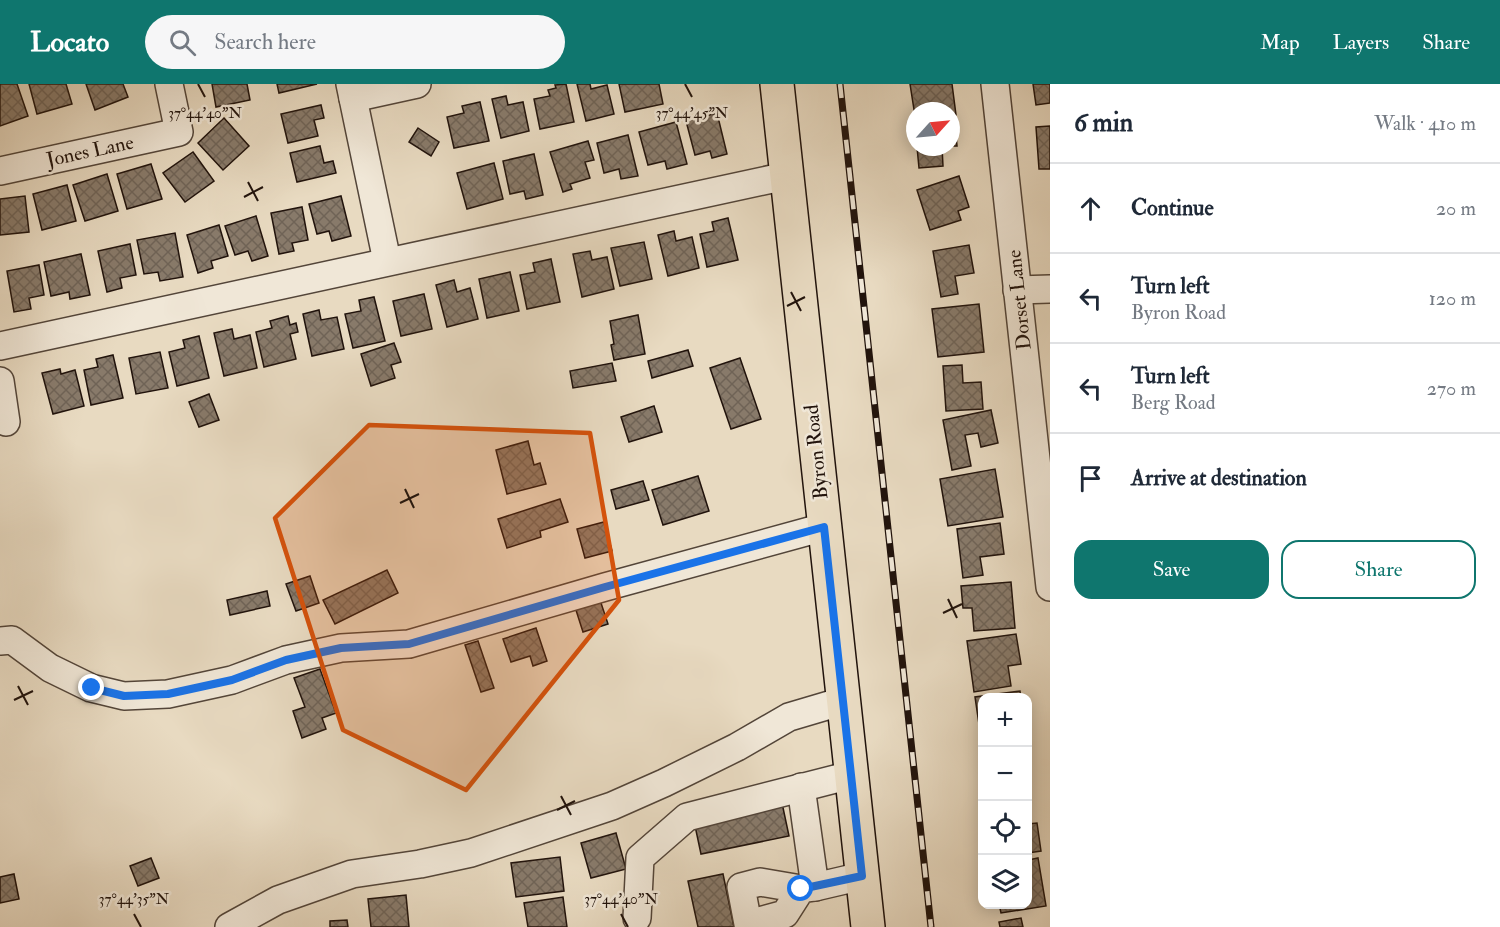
<!DOCTYPE html>
<meta charset="utf-8">
<style>
:root{--surface:#fff;--page:#f6f6f7;--text:#1f2937;--muted:#747a83;--line:#e0e1e3;--accent:#0f766e}
body{margin:0;font-family:"IM FELL Double Pica",serif;background:var(--page);color:var(--text)}
.controls{position:absolute;right:18px;bottom:18px;display:grid;overflow:hidden;border-radius:12px;box-shadow:0 3px 15px #0003}
.controls button{width:54px;height:54px;display:grid;place-items:center;padding:0;border:0;border-bottom:2px solid var(--line);background:var(--surface);color:var(--text);font:30px sans-serif}
.compass{position:absolute;left:906px;top:18px;width:54px;height:54px;border-radius:50%;background:var(--surface);box-shadow:0 3px 15px #0003;rotate:63deg}
.stop{position:absolute;width:18px;height:18px;margin:-14px;border:4px solid #1a73e8;border-radius:50%;background:#fff}
.stop.end{background:#1a73e8;border-color:#fff;box-shadow:0 2px 6px #0008}
.list{margin:0;padding:0;list-style:none}
h2{display:flex;justify-content:space-between;align-items:center;height:78px;margin:0;padding:0 24px;font-size:26px}
h2 small{font-size:20px;font-weight:400;color:var(--muted)}
.list li{display:grid;grid-template-columns:39px 1fr auto;gap:18px;align-items:center;box-sizing:border-box;height:90px;padding:0 24px;border-top:2px solid var(--line)}
.list b{display:block;font-size:22px;white-space:nowrap}
.list p{margin:0;font-size:20px;white-space:nowrap;color:var(--muted)}
.list em{font-size:20px;font-style:normal;color:var(--muted)}
.actions{display:flex;gap:12px;padding:18px 24px}
.actions a{flex:1;padding:14px 0;border:2px solid var(--accent);border-radius:18px;text-align:center;font-size:21px;color:var(--accent)}
.actions .main{background:var(--accent);color:#fff}
.icon{flex:none;width:33px;height:33px;fill:none;stroke:currentColor;stroke-width:2;stroke-linecap:round;stroke-linejoin:round}
.map{position:relative;flex:none;width:1050px;height:843px;overflow:hidden}
header{display:flex;align-items:center;gap:36px;box-sizing:border-box;height:84px;padding:0 30px;background:var(--accent);color:#fff}
header strong{font-size:28px}
nav{display:flex;gap:33px;margin-inline-start:auto;font-size:21px}
.search{width:420px;height:54px;background:var(--page);display:flex;align-items:center;gap:15px;box-sizing:border-box;padding:0 21px;border-radius:33px;color:var(--muted);font-size:22px}
main{display:flex}
aside{flex:1;background:var(--surface)}
.map>svg:first-child{display:block}
.building{fill:url(#building-cross-hatch);stroke:#21130c;stroke-width:1.5}
.lines{fill:none;stroke-linecap:round;stroke-linejoin:round}
.minor-casing{stroke:#534539;stroke-width:30}
.major-casing{stroke:#21130c;stroke-width:36}
.minor{stroke:#f0e7d7;stroke-width:27}
.major{stroke:#e8dac1;stroke-width:33}
.rail-casing{stroke:#21130c;stroke-width:7}
.rail{stroke:#f0e7d7;stroke-width:4.5;stroke-dasharray:14;stroke-linecap:butt}
.route{stroke:#1a73e8;stroke-width:8}
.marked{fill:#d4520c;fill-opacity:0.2;stroke:#d4520c;stroke-width:4.5;stroke-linejoin:round}
.ticks{fill:none;stroke:#21130c;stroke-width:2}
.labels{text-anchor:middle;dominant-baseline:central;stroke-width:5;stroke-linejoin:round;paint-order:stroke}
.street-label{font-size:20px;fill:#21130c;stroke:#f0e7d7}
.ticks-label{font-size:15px;text-anchor:middle;fill:#21130c;stroke:#f0e7d7;stroke-width:5;stroke-linejoin:round;paint-order:stroke}
</style>
<header>
<strong>Locato</strong>
<div class="search"><svg class="icon" aria-label="search" viewBox="0 0 24 24"><circle cx="10" cy="10" r="6"/><path d="M15 15l6 6"/></svg>Search here</div>
<nav><a>Map</a><a>Layers</a><a>Share</a></nav>
</header>
<main>
<div class="map">
<svg width="1050" height="843" viewBox="0 0 1050 843">
<defs>
<pattern id="building-cross-hatch" width="8" height="8" patternUnits="userSpaceOnUse" patternTransform="scale(1.5)"><rect width="8" height="8" fill="#887a6a"/><path d="M0 0l8 8M0 8l8-8" fill="none" stroke="#6f6356"/></pattern>
</defs>
<rect width="100%" height="100%" fill="#e8dac1"/>
<filter id="stains"><feTurbulence type="fractalNoise" baseFrequency=".00333" numOctaves="4"/><feColorMatrix values="0 0 0 0 .2 0 0 0 0 .09 0 0 0 0 .02 0 0 0 .5 -.17"/></filter>
<radialGradient id="worn" r=".72"><stop offset=".6" stop-color="#630" stop-opacity="0"/><stop offset="1" stop-color="#630" stop-opacity=".3"/></radialGradient>
<g class="building">
<path d="M0,0H17L28,32L0,42Z"/>
<path d="M29,0H66L72,20L37,30Z"/>
<path d="M86,0H123L128,13L95,26Z"/>
<path d="M212,0H247L250,16L216,23Z"/>
<path d="M277,0H317L279,9Z"/>
<path d="M566,0L574,38L540,45L534,15L550,12L548,6L556,4L555,1Z"/>
<path d="M577,0H590L591,5L607,1L614,30L586,37Z"/>
<path d="M619,0H659L663,20L625,28Z"/>
<path d="M910,0H952L956,31L951,32V27H915V32Z"/>
<path d="M1033,0H1050V19L1036,21Z"/>
<path d="M506,12L508,21L523,18L529,47L501,54L492,15Z"/>
<path d="M480,18L489,57L454,64L447,33L464,29L462,22Z"/>
<path d="M321,21L324,34L314,36L318,52L288,59L281,30Z"/>
<path d="M717,29L727,70L712,74L710,67L695,71L686,37Z"/>
<path d="M224,34L249,62L223,86L198,59Z"/>
<path d="M676,38L687,80L667,85L665,77L648,81L639,48Z"/>
<path d="M951,40H955L957,62H951Z"/>
<path d="M1050,42V85H1039L1036,43Z"/>
<path d="M418,44L439,58L431,72L409,58Z"/>
<path d="M628,51L638,92L621,95L619,85L604,89L597,59Z"/>
<path d="M588,57L594,76L585,78L590,94L570,100L572,105L563,108L550,68Z"/>
<path d="M320,62L324,79L333,77L336,89L297,98L290,69Z"/>
<path d="M917,63H942L943,82L919,84Z"/>
<path d="M193,68L214,97L185,118L163,89Z"/>
<path d="M534,70L543,111L526,115L524,107L510,110L503,77Z"/>
<path d="M494,79L503,115L467,125L457,89Z"/>
<path d="M151,80L162,115L127,125L117,90Z"/>
<path d="M107,90L118,127L85,137L73,101Z"/>
<path d="M959,92L969,123L958,127L961,136L930,146L917,106Z"/>
<path d="M67,101L76,137L42,146L33,110Z"/>
<path d="M25,112L29,148L0,151V115Z"/>
<path d="M341,112L351,152L332,157L329,147L317,150L309,120Z"/>
<path d="M302,123L308,156L292,159L294,167L279,170L271,129Z"/>
<path d="M256,132L268,172L252,177L248,167L235,171L225,142Z"/>
<path d="M728,134L738,176L707,183L700,150L714,147L712,138Z"/>
<path d="M219,141L228,172L211,177L213,184L198,189L187,151Z"/>
<path d="M674,147L676,157L692,153L699,184L668,192L658,151Z"/>
<path d="M175,149L183,193L160,197L158,188L144,190L137,156Z"/>
<path d="M644,158L652,195L620,202L611,164Z"/>
<path d="M130,160L136,191L120,194L122,204L107,208L98,167Z"/>
<path d="M969,161L974,189L955,192L958,210L941,213L933,167Z"/>
<path d="M590,167L592,176L607,173L614,205L582,213L573,170Z"/>
<path d="M81,170L90,211L70,215L69,208L51,212L44,178Z"/>
<path d="M551,175L560,218L527,225L520,191L535,188L533,179Z"/>
<path d="M39,181L44,211L29,214L31,225L14,228L7,187Z"/>
<path d="M510,188L519,227L487,234L479,195Z"/>
<path d="M454,196L457,208L470,204L478,235L447,243L436,201Z"/>
<path d="M424,210L432,245L401,252L393,217Z"/>
<path d="M374,213L385,257L353,264L345,230L361,227L359,216Z"/>
<path d="M979,220L984,268L938,273L932,225Z"/>
<path d="M319,226L321,236L337,233L344,265L312,272L303,230Z"/>
<path d="M638,231L645,270L614,276L611,261L614,260L610,237Z"/>
<path d="M288,232L290,241L296,239L298,248L290,250L296,275L264,283L256,248L272,244L270,237Z"/>
<path d="M232,245L234,255L250,251L257,284L224,292L214,249Z"/>
<path d="M199,252L209,294L177,302L169,268L185,264L183,256Z"/>
<path d="M394,259L401,278L391,281L395,294L371,302L361,270Z"/>
<path d="M688,266L693,282L652,294L648,277Z"/>
<path d="M160,268L168,304L136,310L129,274Z"/>
<path d="M113,271L123,314L91,321L84,286L98,283L96,275Z"/>
<path d="M740,274L761,335L731,345L710,284Z"/>
<path d="M612,279L616,297L573,304L570,287Z"/>
<path d="M962,281L963,299L981,298L983,325L946,327L943,282Z"/>
<path d="M60,285L61,290L75,286L84,322L53,330L42,289Z"/>
<path d="M209,310L219,336L199,343L189,318Z"/>
<path d="M654,322L662,348L629,358L621,333Z"/>
<path d="M991,326L998,359L981,363L978,349L965,351L971,382L952,386L943,336Z"/>
<path d="M528,357L534,381L540,379L546,400L507,410L496,366Z"/>
<path d="M995,385L1003,433L948,442L940,395Z"/>
<path d="M698,392L709,427L663,441L652,406Z"/>
<path d="M643,397L649,416L616,425L611,406Z"/>
<path d="M560,415L568,438L540,447L541,453L507,464L498,435Z"/>
<path d="M604,438L612,467L585,474L577,445Z"/>
<path d="M1000,439L1004,470L980,473L983,491L963,494L957,445Z"/>
<path d="M387,486L398,509L335,540L323,516Z"/>
<path d="M310,492L319,519L296,527L286,500Z"/>
<path d="M1011,498L1015,544L974,547L972,524H963L961,502Z"/>
<path d="M267,507L270,522L230,531L227,516Z"/>
<path d="M600,516L608,540L583,548L575,523Z"/>
<path d="M536,544L547,577L533,582L530,572L511,578L503,555Z"/>
<path d="M1016,550L1021,580L1008,582L1011,602L974,608L967,557Z"/>
<path d="M478,557L494,604L481,608L465,561Z"/>
<path d="M320,585L336,629L322,634L326,645L302,654L293,627L305,623L294,594Z"/>
<path d="M1020,607L1021,614H982V661L975,613Z"/>
<path d="M782,719L789,752L701,770L694,737Z"/>
<path d="M1037,739L1041,767L1028,769V740Z"/>
<path d="M616,749L626,785L591,794L581,759Z"/>
<path d="M560,773L564,807L516,813L511,779Z"/>
<path d="M151,774L159,794L138,802L130,782Z"/>
<path d="M1038,774L1046,822L1001,829L999,820H1028V776Z"/>
<path d="M14,790L19,815L0,819V793Z"/>
<path d="M723,790L734,843H698L688,797Z"/>
<path d="M406,811L409,843H371L368,815Z"/>
<path d="M563,813L567,843H528L524,819Z"/>
<path d="M1021,834L1023,843H1000L999,838Z"/>
<path d="M347,836L348,843H330V837Z"/>
</g>
<g class="lines">
<defs>
<g id="minor">
<path d="M350,0L387,177"/>
<path d="M995,0L1050,503"/>
<path d="M353,14L417,0"/>
<path d="M0,87L179,48L169,0"/>
<path d="M1017,206L1050,205"/>
<path d="M0,262L786,92"/>
<path d="M0,297L6,338"/>
<path d="M0,557L12,556L50,584L91,604L124,612L168,610L232,596L286,576L341,564L409,560L605,503L824,443"/>
<path d="M801,703L815,803L862,792"/>
<path d="M801,805L785,830L748,840L741,803L760,798L801,805L815,803"/>
<path d="M637,834L640,774L687,733L851,691"/>
<path d="M229,843L278,816L352,790L420,780L471,769L612,722L664,699L737,663L789,633L843,617"/>
</g>
<path id="major" d="M777,0L868,843"/>
</defs>
<use href="#minor" class="minor-casing"/>
<use href="#major" class="major-casing"/>
<use href="#minor" class="minor"/>
<use href="#major" class="major"/>
<defs>
<path id="rail" d="M840,0L931,843"/>
</defs>
<use href="#rail" class="rail-casing"/>
<use href="#rail" class="rail"/>
</g>
<g class="lines">
<path class="route" d="M92,604L124,612L168,610L232,596L286,576L341,564L409,560L605,503L824,443L862,792L801,805"/>
</g>
<path class="marked" d="M369,341L590,349L619,516L466,706L343,646L275,434Z"/>
<path class="ticks" d="M198,0L205,13M685,0L692,13M248,98L258,117M244,113L263,103M791,208L801,227M787,222L805,213M405,405L414,424M400,419L419,410M948,515L957,534M943,529L962,520M18,602L28,621M14,616L33,607M561,712L571,731M557,726L575,717M134,830L141,843M621,830L628,843"/>
<g class="labels">
<g class="street-label">
<text transform="translate(90 67) rotate(-12)">Jones Lane</text>
<text transform="translate(1019 216) rotate(-96)">Dorset Lane</text>
<text transform="translate(816 368) rotate(-96)">Byron Road</text>
</g>
</g>
<g class="ticks-label">
<text x="205" y="34">37°44'40"N</text>
<text x="692" y="34">37°44'45"N</text>
<text x="134" y="820">37°44'35"N</text>
<text x="621" y="820">37°44'40"N</text>
</g>
<rect width="100%" height="100%" filter="url(#stains)"/>
<rect width="100%" height="100%" fill="url(#worn)"/>
</svg>
<div class="controls">
<button>+</button>
<button>−</button>
<button><svg class="icon" aria-label="locate" viewBox="0 0 24 24"><circle cx="12" cy="12" r="6"/><path d="M12 2v4M12 18v4M2 12h4M18 12h4"/></svg></button>
<button><svg class="icon" aria-label="layers" viewBox="0 0 24 24"><path d="M12 4l9 5-9 5-9-5zM3 14l9 5 9-5"/></svg></button>
</div>
<svg class="compass" viewBox="-18 -18 36 36"><path d="M0-13l5 13h-10z" fill="#e53935"/><path d="M0 13l5-13h-10z" fill="#747a83"/></svg>
<div class="stop" style="left:801px;top:805px"></div>
<div class="stop end" style="left:92px;top:604px"></div>
</div>
<aside>
<h2>6 min<small>Walk · 410 m</small></h2>
<ul class="list">
<li><svg class="icon" aria-label="ahead" viewBox="0 0 24 24"><path d="M12 20V5M6 11l6-6 6 6"/></svg><div><b>Continue</b></div><em>20 m</em></li>
<li><svg class="icon" aria-label="left" viewBox="0 0 24 24"><path d="M17 20v-9H6M10 6l-5 5 5 5"/></svg><div><b>Turn left</b><p>Byron Road</p></div><em>120 m</em></li>
<li><svg class="icon" aria-label="left" viewBox="0 0 24 24"><path d="M17 20v-9H6M10 6l-5 5 5 5"/></svg><div><b>Turn left</b><p>Berg Road</p></div><em>270 m</em></li>
<li><svg class="icon" aria-label="arrive" viewBox="0 0 24 24"><path d="M6 21V4h12l-3 4 3 4H6"/></svg><div><b>Arrive at destination</b></div></li>
</ul>
<div class="actions"><a class="main">Save</a><a>Share</a></div>
</aside>
</main>
